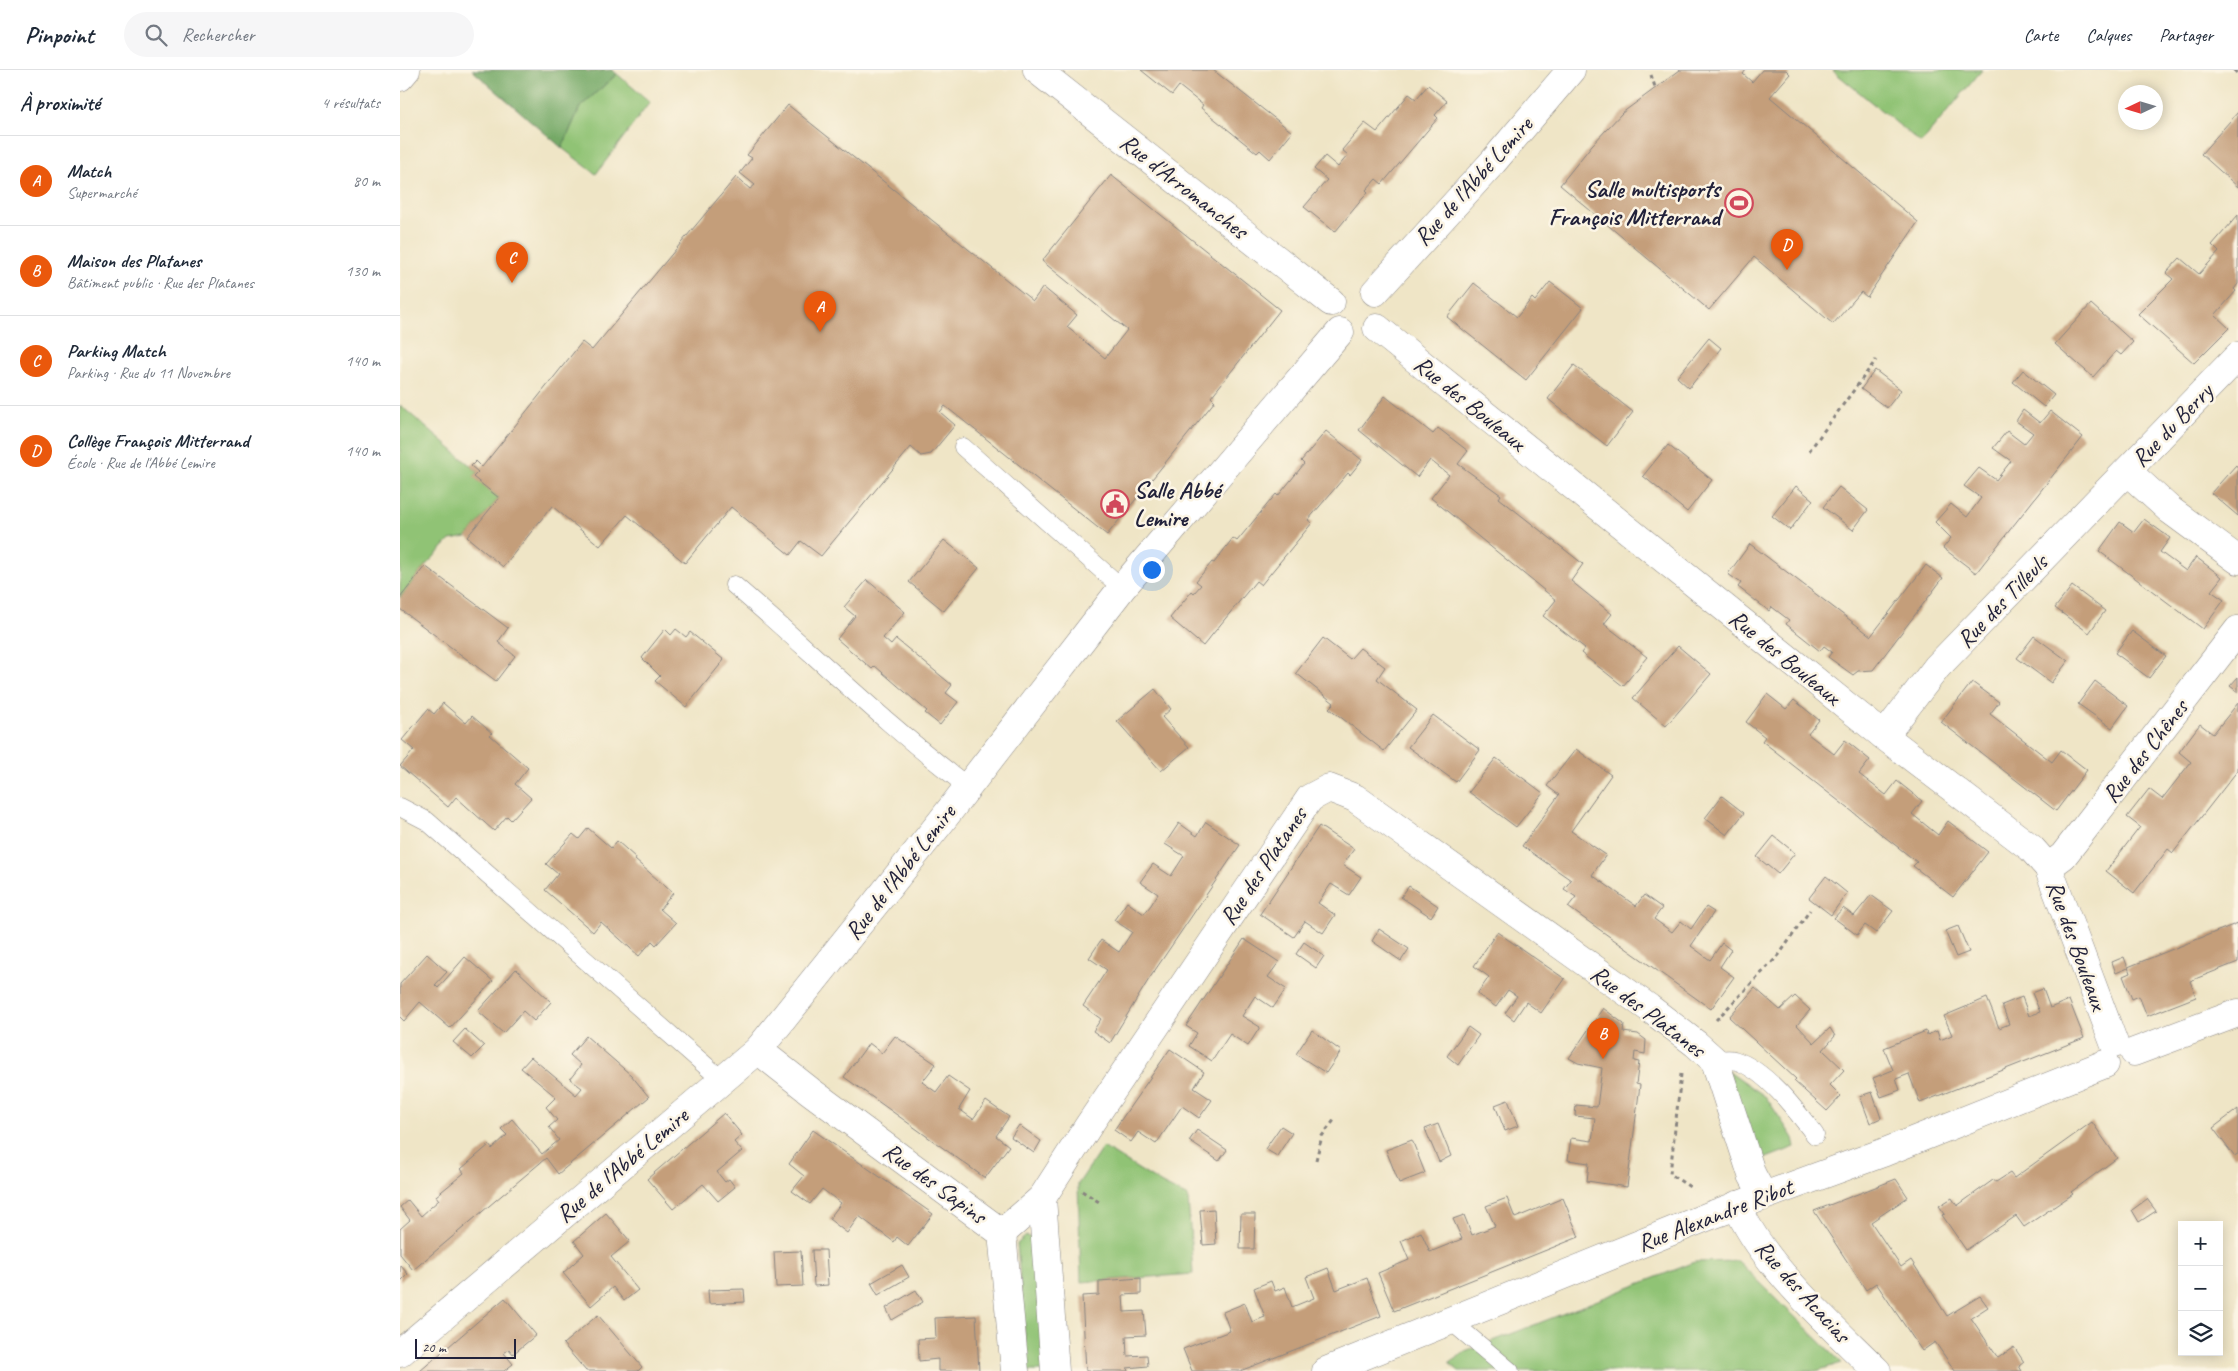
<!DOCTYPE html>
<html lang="fr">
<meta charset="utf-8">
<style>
:root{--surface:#fff;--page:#f6f6f7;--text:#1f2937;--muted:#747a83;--line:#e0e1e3;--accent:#ea580c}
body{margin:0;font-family:Caveat,sans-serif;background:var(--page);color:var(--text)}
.controls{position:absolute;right:15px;bottom:15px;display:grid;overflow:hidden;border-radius:0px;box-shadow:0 2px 12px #0003}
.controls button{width:45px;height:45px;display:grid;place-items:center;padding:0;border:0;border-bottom:1px solid var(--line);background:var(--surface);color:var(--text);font:25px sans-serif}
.compass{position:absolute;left:1718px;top:15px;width:45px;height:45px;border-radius:50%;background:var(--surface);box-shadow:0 2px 12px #0003;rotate:266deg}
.scale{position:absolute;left:15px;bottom:12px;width:101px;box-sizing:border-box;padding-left:5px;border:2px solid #22223b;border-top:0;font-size:14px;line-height:18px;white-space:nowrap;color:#22223b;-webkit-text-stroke:4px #fcf5e5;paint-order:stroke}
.you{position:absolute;left:751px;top:499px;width:18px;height:18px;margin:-12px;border:4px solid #fff;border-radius:50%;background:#1a73e8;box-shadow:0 0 0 8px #1a73e833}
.badge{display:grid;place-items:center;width:32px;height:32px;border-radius:50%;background:var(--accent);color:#fff;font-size:16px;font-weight:700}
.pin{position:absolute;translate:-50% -41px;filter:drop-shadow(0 1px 2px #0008)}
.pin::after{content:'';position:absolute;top:26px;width:18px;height:15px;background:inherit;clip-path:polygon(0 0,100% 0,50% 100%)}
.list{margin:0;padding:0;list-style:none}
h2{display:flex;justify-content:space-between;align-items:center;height:65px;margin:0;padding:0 20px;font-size:21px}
h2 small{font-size:16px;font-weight:400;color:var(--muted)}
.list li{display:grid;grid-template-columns:32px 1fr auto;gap:15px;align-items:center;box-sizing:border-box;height:90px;padding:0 20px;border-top:1px solid var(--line)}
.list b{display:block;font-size:19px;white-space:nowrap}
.list p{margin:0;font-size:16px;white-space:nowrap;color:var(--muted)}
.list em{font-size:16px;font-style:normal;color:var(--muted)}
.icon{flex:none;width:28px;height:28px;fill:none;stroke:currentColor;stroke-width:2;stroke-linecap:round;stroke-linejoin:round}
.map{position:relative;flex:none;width:1838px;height:1301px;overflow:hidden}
header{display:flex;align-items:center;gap:30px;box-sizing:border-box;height:70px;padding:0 25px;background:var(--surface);border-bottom:1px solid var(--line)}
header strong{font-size:24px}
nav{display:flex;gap:28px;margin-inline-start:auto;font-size:18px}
.search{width:350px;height:45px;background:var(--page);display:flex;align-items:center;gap:12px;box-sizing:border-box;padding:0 18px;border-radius:28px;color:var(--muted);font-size:19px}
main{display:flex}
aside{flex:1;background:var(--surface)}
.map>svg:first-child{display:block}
.green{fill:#90c374;stroke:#597258}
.forest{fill:#74a966;stroke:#4b6650}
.building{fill:#c49e7a}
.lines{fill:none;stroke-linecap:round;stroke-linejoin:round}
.lane-casing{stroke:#888480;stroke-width:19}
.street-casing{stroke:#888480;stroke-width:29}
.path{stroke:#888480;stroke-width:3;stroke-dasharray:4 4;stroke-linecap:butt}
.lane{stroke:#fff;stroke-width:18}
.street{stroke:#fff;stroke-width:28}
.labels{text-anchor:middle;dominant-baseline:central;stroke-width:5;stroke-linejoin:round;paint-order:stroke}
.street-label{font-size:24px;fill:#22223b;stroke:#fcf5e5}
.poi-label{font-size:24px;font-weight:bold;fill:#22223b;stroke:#fcf5e5;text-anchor:end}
</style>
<header>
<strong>Pinpoint</strong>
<div class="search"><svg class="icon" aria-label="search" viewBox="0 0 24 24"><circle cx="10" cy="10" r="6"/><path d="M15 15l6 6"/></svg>Rechercher</div>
<nav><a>Carte</a><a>Calques</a><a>Partager</a></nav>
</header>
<main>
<aside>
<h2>À proximité<small>4 résultats</small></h2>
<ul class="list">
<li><span class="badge">A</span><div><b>Match</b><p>Supermarché</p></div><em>80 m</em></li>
<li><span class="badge">B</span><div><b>Maison des Platanes</b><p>Bâtiment public · Rue des Platanes</p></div><em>130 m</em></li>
<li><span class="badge">C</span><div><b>Parking Match</b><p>Parking · Rue du 11 Novembre</p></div><em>140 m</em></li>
<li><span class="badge">D</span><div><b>Collège François Mitterrand</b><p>École · Rue de l'Abbé Lemire</p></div><em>140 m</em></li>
</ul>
</aside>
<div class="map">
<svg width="1838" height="1301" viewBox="0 0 1838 1301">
<rect width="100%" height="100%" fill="#fcf5e5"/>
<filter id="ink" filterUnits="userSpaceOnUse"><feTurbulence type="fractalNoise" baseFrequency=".02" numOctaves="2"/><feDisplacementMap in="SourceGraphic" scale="10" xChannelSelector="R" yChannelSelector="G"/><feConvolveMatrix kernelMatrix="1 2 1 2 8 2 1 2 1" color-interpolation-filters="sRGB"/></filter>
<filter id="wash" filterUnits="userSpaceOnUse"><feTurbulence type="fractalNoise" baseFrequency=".0096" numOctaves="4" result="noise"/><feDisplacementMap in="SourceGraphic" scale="20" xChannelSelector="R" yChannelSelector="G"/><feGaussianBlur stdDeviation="1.12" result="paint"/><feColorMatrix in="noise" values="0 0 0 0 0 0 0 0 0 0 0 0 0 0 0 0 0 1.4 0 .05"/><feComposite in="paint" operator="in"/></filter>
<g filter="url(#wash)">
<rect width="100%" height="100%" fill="#efe5c6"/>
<g class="green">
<path d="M1432,0H1582L1521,73Z"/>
<path d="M217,4L250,32L196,104L162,78L180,37Z"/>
<path d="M0,335L78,402L74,407L99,428L67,467L50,470L25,496L0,528Z"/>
<path d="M1329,1001L1366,1027L1393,1068L1395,1077L1364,1089L1346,1054Z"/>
<path d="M703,1077L762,1114L788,1127L793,1204L681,1212L678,1114Z"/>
<path d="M626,1166L633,1168L644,1301H628L617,1174Z"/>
<path d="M1338,1191L1442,1293L1416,1301H1059L1049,1293L1065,1282L1295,1192Z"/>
</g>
<path class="forest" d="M72,0H186L188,2L212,0L217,4L180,37L162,78Z"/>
<g id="blocks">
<g class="building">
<path d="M741,0H813L892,62L870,89L860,80L857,83L801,38L803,35L779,16L772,25Z"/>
<path d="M1280,0H1346L1343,4L1352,12L1362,0H1386L1390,4L1370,27L1518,152L1467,227L1461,222L1433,254L1354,187L1309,240L1160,115L1192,75L1222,43Z"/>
<path d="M1028,15L1047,31L1035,45L1038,48L982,114L976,109L966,120L968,122L935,162L904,137L927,110L914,99L925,86L938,97L948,85L942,80L965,53L977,62L1009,24L1016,29Z"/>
<path d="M388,35L633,231L643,217L677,245L667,257L705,288L727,260L642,191L711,105L880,240L811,327L815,331L707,465L545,336L540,342L555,355L531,384L521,386L511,377L421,486L401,471L390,485L331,437L285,493L227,445L200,476L152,436L103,497L67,467L99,428L73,407L78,402L71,396L76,391L82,397L182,272L192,280L336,107L350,119L355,115L340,103L352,88L347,85Z"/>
<path d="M1838,42V117L1801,84Z"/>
<path d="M1838,145V214L1834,219L1836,221L1815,245L1829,258L1794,293L1738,244L1773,209L1766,203L1780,188L1799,204L1819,182L1812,175Z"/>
<path d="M1150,212L1183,238L1126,310L1047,247L1074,213L1117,247L1132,228L1135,231Z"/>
<path d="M1691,234L1733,272L1721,285L1716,281L1693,307L1655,274Z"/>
<path d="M1309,268L1321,278L1289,318L1277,307Z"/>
<path d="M1174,295L1233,342L1207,376L1148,329Z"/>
<path d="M1475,300L1501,320L1487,338L1461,319Z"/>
<path d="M1623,300L1654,325L1644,337L1613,312Z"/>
<path d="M985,326L1033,364L1038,358L1068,381L1058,394L1101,425L1099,428L1183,494L1171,511L1212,544L1204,554L1247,587L1223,616L1181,583L1185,578L1143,546L1156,530L1031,428L1049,405L1030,390L1017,407L959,360Z"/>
<path d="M1623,340L1640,353L1650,341L1683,367L1576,503L1543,478L1551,468L1535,452L1551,434L1567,447L1581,428L1564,416L1573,405L1579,398L1596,410L1611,391L1593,378L1607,361L1624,374L1633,363L1616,351Z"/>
<path d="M926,361L962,390L950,405L948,403L908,450L912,453L861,515L856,511L803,576L770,548L792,521L794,523L801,515L796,511L812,492L814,493L833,468L837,471L876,424L878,426L904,394L901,391Z"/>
<path d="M1268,375L1312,410L1287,442L1243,406Z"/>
<path d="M1836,395L1838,398V446L1811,423Z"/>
<path d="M1396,416L1413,430L1390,460L1372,446Z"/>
<path d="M1439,417L1468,440L1453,460L1423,437Z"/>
<path d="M1744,449L1770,468L1760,482L1786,501L1796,487L1822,507L1811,521L1824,530L1803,559L1699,481L1720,452L1734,462Z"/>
<path d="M544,470L579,498L544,541L509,512Z"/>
<path d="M1350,474L1471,566L1526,495L1543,508L1473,600L1458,601L1453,605L1428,587L1432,582L1424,576L1420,581L1386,554L1389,550L1372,537L1369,541L1338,517L1341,513L1328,504Z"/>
<path d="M25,496L108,558L98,572L115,586L96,611L0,539V528Z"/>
<path d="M467,510L505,542L483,568L491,575L496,569L552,615L546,623L558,632L540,655L525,643L527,641L475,596L472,599L437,569L455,546L444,537Z"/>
<path d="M1672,516L1705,541L1689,563L1655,538Z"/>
<path d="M265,559L271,565L276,559L286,567L290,562L324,590L286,637L255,611L260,606L242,588Z"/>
<path d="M1732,561L1766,586L1749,608L1715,583Z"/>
<path d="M1634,566L1668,591L1651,613L1617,588Z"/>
<path d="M923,568L950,589L960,578L985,597L977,609L1017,640L984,681L929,638L934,633L896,603Z"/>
<path d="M1278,576L1311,604L1266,656L1233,628Z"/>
<path d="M1838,607V622L1830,616Z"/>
<path d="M1695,611L1728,636L1712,658L1678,634Z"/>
<path d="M1572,612L1599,632L1590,644L1652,692L1661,680L1687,700L1656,741L1541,652Z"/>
<path d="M755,619L771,639L762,647L789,677L761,701L717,651Z"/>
<path d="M1367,624L1386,639L1394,630L1419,650L1408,664L1434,684L1445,670L1470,690L1459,704L1486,725L1497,711L1522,731L1512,744L1538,765L1548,751L1588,782L1553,827L1513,796L1517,792L1362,671L1365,667L1346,652Z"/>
<path d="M43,633L66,653L72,646L92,663L90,665L128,698L115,714L131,728L111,750L107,746L94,761L56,727L48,737L0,696L14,680L2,670L28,639L34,644Z"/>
<path d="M1838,633V700L1773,783L1768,779L1734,823L1706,801L1740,757L1727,747L1749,719L1762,729L1791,692L1779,682L1800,654L1813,664Z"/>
<path d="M1033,645L1080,680L1056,712L1008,677Z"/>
<path d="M1176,679L1211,705L1171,761L1206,785L1192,805L1236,836L1244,825L1262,838L1254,849L1272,862L1281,851L1291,859L1306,837L1314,842L1291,876L1310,890L1322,873L1331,880L1320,897L1334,907L1311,939L1168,837L1176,827L1164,819L1171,810L1122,776L1159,725L1147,716Z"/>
<path d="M1096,688L1143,723L1116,757L1069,722Z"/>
<path d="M1322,726L1344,743L1327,765L1305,748Z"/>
<path d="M806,752L840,775L749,909L710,973L693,961L701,949L683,936L707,900L689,888L701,870L719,882L732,862L714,850L727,832L744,844L751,835L758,824L740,812L753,794L771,806L784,786L765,774L779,753L797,766Z"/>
<path d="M919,756L954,779L943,795L961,807L949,825L931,814L918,833L935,845L923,863L905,851L894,867L860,844Z"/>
<path d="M188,758L211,778L217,771L236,788L235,790L273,823L260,839L276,853L256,875L252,871L239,886L201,852L193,862L145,820L158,804L146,794L173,764L179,769Z"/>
<path d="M1374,766L1395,783L1378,804L1357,787Z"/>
<path d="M1426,806L1447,823L1431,845L1409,828Z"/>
<path d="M1009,816L1038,836L1031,847L1001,827Z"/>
<path d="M1471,825L1493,841L1476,863L1465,855L1457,865L1434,848L1443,838L1454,846Z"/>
<path d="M1838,853V892L1790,911L1796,927L1747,946L1739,926L1732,929L1723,906L1730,903L1728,897Z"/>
<path d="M1558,856L1569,882L1556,887L1545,861Z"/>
<path d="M979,859L1009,879L1001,891L972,871Z"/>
<path d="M1097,862L1165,909L1141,943L1126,932L1114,950L1105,943L1117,926L1108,920L1096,937L1077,924L1089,907L1074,896Z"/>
<path d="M844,869L879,892L868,907L886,919L873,938L855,926L842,946L860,957L848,976L830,964L812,991L789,976L797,963L786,956Z"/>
<path d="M904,872L924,886L916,898L896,884Z"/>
<path d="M27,884L47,902L35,915L38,918L65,887L93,911L50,958L20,932L4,951L0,947V914Z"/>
<path d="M1724,887L1728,898L1716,903L1712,892Z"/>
<path d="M116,899L151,932L134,951L123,941L103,963L78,941Z"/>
<path d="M1355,918L1380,940L1395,926L1410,940L1397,955L1414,973L1430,958L1435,966L1423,980L1444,1000L1430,1015L1441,1026L1427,1041L1394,1011L1396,1009L1329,947Z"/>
<path d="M1643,919L1650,938L1669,930L1684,968L1520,1033L1509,1004L1496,1009L1500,1020L1481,1027L1473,1008L1493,1000L1484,978L1526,961L1527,965L1537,961L1540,970L1552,965L1544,946L1587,928L1599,958L1609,954L1602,935L1622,927L1629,946L1640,942L1632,923Z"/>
<path d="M1203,938L1224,954L1223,962L1238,964L1246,970L1245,984L1235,982L1234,991L1239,992L1236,1014L1240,1015L1227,1117L1187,1111L1189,1093L1168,1090L1171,1068L1192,1071L1195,1048L1175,1046L1176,1035L1197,1037L1202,998L1178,993L1169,988Z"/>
<path d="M1068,957L1079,965L1058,995L1047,986Z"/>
<path d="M65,959L84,976L72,988L53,972Z"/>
<path d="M912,960L941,981L926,1003L896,984Z"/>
<path d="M186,966L231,1005L249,1027L158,1104L146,1088L13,1200L0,1184V1159L10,1150L0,1137L8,1130L21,1146L39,1130L36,1126L64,1103L61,1099L89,1075L92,1079L107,1065L101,1059L112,1049L142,1084L159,1070L149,1057L157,1050L146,1037L156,1027L121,998L131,987L176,1025L182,1018L170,1009L181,995L170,985Z"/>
<path d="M495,966L536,994L522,1012L536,1022L548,1006L570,1021L559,1039L573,1049L586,1031L609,1047L596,1066L609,1076L585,1108L444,1007L469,973L482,983Z"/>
<path d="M770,979L804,1002L794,1018L812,1030L799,1048L782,1036L756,1074L738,1062L731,1072L714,1060Z"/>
<path d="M1472,1022L1481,1048L1470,1053L1460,1026Z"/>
<path d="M1108,1030L1118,1056L1105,1061L1095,1035Z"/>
<path d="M1838,1039V1084L1834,1086L1813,1058Z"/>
<path d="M324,1043L342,1065L334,1072L342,1081L317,1102L325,1112L329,1109L335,1117L318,1131L303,1114L273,1139L247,1109Z"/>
<path d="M1692,1052L1717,1088L1671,1122L1673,1124L1624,1157L1616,1146L1566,1180L1542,1145L1545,1144L1539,1136L1552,1128L1557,1136L1593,1110L1596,1112L1610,1103L1614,1108Z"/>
<path d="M1038,1054L1051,1086L1039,1092L1025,1059Z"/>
<path d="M619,1055L641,1071L634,1083L611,1067Z"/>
<path d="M881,1056L892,1063L877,1086L865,1079Z"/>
<path d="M413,1060L533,1144L508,1176L497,1167L494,1172L459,1146L447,1163L429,1149L441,1133L422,1119L410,1134L392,1121L404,1106L389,1094Z"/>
<path d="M797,1060L827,1080L819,1091L789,1071Z"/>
<path d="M1012,1070L1025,1103L999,1113L986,1080Z"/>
<path d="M1496,1109L1508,1127L1471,1152L1501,1197L1511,1190L1547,1246L1580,1226L1588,1237L1571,1248L1598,1288L1614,1277L1624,1292L1619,1296L1622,1301H1555L1535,1272L1522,1281L1476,1213L1466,1220L1414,1141Z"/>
<path d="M1107,1128L1115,1148L1163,1128L1179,1167L994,1241L978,1203L1009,1190L1001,1171L1021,1162L1030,1182L1062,1169L1053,1149L1064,1145L1072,1165L1095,1156L1086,1136Z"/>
<path d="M1747,1129L1756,1141L1739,1152L1732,1140Z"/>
<path d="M814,1139L816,1174L803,1175L800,1140Z"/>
<path d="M206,1143L230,1171L211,1187L238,1220L224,1231L213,1217L191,1236L163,1203L184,1184L174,1171Z"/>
<path d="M841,1144H855L854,1179H840Z"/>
<path d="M412,1180H426L428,1215L414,1216Z"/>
<path d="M401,1181L403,1216L376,1217L374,1182Z"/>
<path d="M0,1195L8,1204L0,1212Z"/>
<path d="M502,1195L509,1207L478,1225L471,1213Z"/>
<path d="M928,1198L936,1220L967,1208L981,1246L840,1301H792L783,1279L830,1261L823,1242L845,1233L852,1252L865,1247L854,1218L871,1211L875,1221L885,1217L892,1237L914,1228L906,1207Z"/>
<path d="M741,1208V1224L723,1225L724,1242L744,1241L746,1265L726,1266L727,1286L747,1285L748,1296L727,1298L728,1301H686L682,1226L699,1225V1211Z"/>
<path d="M344,1219L345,1232L309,1234L308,1220Z"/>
<path d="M516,1220L523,1232L492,1250L486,1238Z"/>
<path d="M105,1228L136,1265L113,1284L109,1279L104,1283L113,1294L104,1301H20Z"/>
<path d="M198,1245L242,1297L238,1301H186L163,1274Z"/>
<path d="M576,1246L579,1301H538V1289L519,1291L518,1269L536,1268L535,1248Z"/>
</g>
</g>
</g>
<g filter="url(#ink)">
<use href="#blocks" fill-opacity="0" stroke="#888480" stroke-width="1"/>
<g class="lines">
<defs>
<g id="lane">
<path d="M563,377L722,518"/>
<path d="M334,515C412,582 485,654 567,716"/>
<path d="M0,737L27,751L322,1010"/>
<path d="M1315,991C1321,990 1328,988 1334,990C1365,999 1396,1040 1415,1065"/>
<path d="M1051,1251L1110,1301"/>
</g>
<g id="street">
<path d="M637,0L931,232"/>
<path d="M0,7L6,0"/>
<path d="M975,222L1093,92L1171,0"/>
<path d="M977,258L1484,666L1631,778L1648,797L1714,973"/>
<path d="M1728,402L1770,440L1838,490"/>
<path d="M1484,666L1537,597L1838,286"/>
<path d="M1648,797L1663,786L1838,560"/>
<path d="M358,980L410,1021L602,1163L615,1301"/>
<path d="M1734,982L1838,943"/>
<path d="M642,1128L655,1301"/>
<path d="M1337,1135C1362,1195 1431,1255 1477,1301"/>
<path d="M602,1163L642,1128L689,1055L910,728L929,718L955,728L1249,938L1296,974L1315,991L1352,1105L1363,1125"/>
<path d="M0,1283L358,980L540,753L722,518L940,262"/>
<path d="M926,1301L1309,1146L1485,1082L1705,994"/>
</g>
</defs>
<use href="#lane" class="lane-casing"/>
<use href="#street" class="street-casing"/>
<g class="path">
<path d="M1834,0L1838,4"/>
<path d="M1251,5L1255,17"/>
<path d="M1409,381L1476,290"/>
<path d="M1316,950L1379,885L1410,840"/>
<path d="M1281,1004L1270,1104L1293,1119"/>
<path d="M916,1090L922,1066L935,1049"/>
<path d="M682,1121L699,1132"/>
</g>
<use href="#lane" class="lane"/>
<use href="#street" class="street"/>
</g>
</g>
<defs>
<symbol id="stadium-ring" viewBox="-11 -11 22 22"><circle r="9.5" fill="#fcf5e5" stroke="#d1495b" stroke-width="1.5"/><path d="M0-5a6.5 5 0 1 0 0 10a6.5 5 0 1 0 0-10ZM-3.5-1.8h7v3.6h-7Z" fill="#d1495b"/></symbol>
<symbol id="civic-ring" viewBox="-11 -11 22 22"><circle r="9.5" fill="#fcf5e5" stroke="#d1495b" stroke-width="1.5"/><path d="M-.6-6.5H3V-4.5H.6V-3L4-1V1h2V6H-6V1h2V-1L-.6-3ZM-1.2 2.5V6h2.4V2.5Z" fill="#d1495b"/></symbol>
</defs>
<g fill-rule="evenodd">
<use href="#stadium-ring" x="1323" y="117" width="32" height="32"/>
<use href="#civic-ring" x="699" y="418" width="32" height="32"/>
</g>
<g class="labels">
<g class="street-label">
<text transform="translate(1073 111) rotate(-48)">Rue de l'Abbé Lemire</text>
<text transform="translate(784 116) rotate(38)">Rue d'Arromanches</text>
<text transform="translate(1070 333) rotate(39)">Rue des Bouleaux</text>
<text transform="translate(1772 355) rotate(-46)">Rue du Berry</text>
<text transform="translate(1602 531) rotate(-46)">Rue des Tilleuls</text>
<text transform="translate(1385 587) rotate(39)">Rue des Bouleaux</text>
<text transform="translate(1745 681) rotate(-52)">Rue des Chênes</text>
<text transform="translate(863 796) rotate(-56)">Rue des Platanes</text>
<text transform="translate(500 802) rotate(-52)">Rue de l'Abbé Lemire</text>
<text transform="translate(1677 875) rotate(70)">Rue des Bouleaux</text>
<text transform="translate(1248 941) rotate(37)">Rue des Platanes</text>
<text transform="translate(222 1095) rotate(-40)">Rue de l'Abbé Lemire</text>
<text transform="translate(535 1113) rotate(36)">Rue des Sapins</text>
<text transform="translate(1315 1145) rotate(-21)">Rue Alexandre Ribot</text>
<text transform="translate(1403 1221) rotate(48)">Rue des Acacias</text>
</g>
<g class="poi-label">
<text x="1320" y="119">Salle multisports<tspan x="1320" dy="28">François Mitterrand</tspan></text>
<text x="734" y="420" text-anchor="start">Salle Abbé<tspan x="734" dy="28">Lemire</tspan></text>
</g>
</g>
</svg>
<div class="controls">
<button>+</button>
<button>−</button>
<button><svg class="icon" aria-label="layers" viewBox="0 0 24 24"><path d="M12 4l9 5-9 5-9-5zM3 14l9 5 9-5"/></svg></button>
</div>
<svg class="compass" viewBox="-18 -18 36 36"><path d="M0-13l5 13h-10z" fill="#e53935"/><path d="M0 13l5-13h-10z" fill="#747a83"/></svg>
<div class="scale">20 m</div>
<div class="you"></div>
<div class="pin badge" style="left:420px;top:262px">A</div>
<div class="pin badge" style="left:1203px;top:989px">B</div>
<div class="pin badge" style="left:112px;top:213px">C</div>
<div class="pin badge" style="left:1387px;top:200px">D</div>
</div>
</main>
